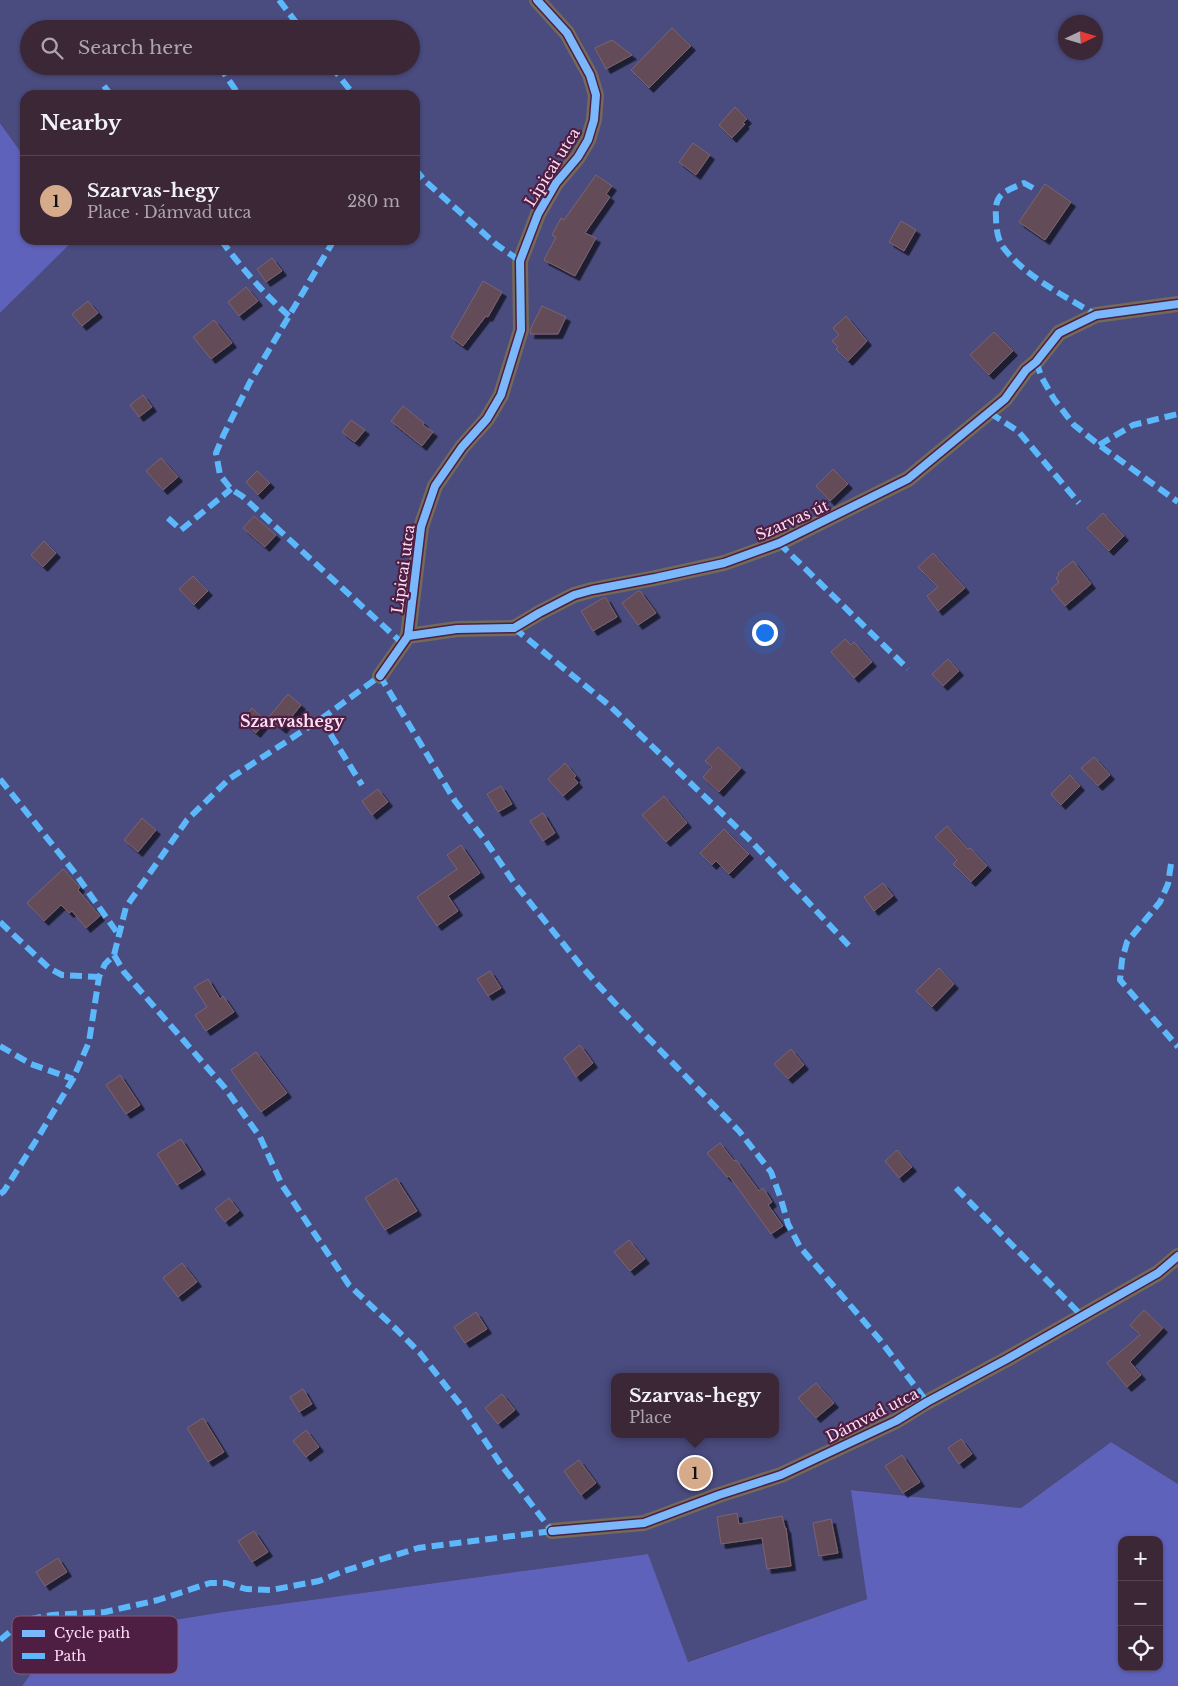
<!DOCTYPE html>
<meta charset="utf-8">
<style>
:root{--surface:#3b2736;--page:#422f3e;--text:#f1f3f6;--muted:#aca5ad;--line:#544451;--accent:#d6ab8b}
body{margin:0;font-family:"Libre Baskerville",serif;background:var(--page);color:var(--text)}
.controls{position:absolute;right:15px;bottom:15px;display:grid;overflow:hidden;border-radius:10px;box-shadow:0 1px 4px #0004}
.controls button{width:45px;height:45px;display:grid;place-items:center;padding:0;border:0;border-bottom:1px solid var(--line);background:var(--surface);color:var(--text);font:25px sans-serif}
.compass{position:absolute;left:1058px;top:15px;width:45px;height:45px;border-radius:50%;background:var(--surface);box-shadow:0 1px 4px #0004;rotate:86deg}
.you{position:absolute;left:764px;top:632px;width:18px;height:18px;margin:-12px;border:4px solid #fff;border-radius:50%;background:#1a73e8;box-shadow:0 0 0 8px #1a73e833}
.badge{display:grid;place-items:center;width:32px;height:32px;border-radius:50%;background:var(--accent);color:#111;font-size:16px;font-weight:700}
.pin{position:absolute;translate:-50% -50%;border:2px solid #fff;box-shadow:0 1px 5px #0006}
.popup{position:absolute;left:611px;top:1373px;width:168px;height:65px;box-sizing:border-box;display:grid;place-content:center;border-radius:10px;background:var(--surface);filter:drop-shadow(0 1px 4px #0005);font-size:16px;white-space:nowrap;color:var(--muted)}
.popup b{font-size:19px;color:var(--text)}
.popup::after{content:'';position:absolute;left:50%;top:100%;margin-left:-10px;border:10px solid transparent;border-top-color:var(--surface)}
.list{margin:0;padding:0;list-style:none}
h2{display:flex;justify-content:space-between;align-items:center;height:65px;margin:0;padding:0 20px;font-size:21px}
h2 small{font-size:16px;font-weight:400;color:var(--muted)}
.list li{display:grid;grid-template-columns:32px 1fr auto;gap:15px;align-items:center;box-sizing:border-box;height:90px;padding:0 20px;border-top:1px solid var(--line)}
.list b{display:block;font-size:19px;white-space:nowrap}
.list p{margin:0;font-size:16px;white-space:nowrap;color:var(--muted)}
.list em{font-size:16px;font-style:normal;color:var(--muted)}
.icon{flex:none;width:28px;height:28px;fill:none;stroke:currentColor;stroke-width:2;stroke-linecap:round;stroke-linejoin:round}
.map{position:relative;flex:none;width:1178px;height:1686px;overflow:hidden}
.search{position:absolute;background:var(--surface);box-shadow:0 1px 4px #0004;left:20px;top:20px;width:400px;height:55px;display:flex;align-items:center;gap:12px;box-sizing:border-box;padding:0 18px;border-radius:28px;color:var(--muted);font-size:19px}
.panel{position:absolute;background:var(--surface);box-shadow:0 1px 4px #0004;left:20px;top:90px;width:400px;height:155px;border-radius:15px}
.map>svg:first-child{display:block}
.green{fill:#4a4b7e;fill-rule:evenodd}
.forest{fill:#5f62bb;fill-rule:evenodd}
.building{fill:#644b59;stroke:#7c6370;filter:url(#shadow)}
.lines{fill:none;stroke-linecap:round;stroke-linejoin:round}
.street{stroke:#746a59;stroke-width:16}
.quiet{stroke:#5cb8fa;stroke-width:6;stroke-dasharray:12 6;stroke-linecap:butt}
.cycleway-casing{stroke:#4e1e43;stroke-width:11}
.cycleway{stroke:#7ab7fb;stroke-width:8}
.labels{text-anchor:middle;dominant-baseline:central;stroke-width:4.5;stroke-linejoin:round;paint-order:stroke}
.street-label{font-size:15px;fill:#fedef4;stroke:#4e1e43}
.neighbourhood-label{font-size:16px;font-weight:bold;fill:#fedef4;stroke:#4e1e43}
.key{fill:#4e1e43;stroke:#835878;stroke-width:1}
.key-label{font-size:14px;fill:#fedef4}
</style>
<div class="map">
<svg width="1178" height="1686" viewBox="0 0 1178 1686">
<defs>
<filter id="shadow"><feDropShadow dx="4.5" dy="4.5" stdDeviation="0" flood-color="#0009"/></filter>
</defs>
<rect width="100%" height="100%" fill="#4f3448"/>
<path class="green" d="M0,0H1178V1484L1111,1442L1021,1508L852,1490L867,1599L687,1662L648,1554L223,1612L56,1639L22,1686H0V313L69,245L70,240H415V95H25V158L0,123ZM1066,22H1096V52H1066ZM29,29H411V66H29ZM615,1377H775V1434H615Z"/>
<g class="forest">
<path d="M0,123L25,158V240H70L69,245L0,313Z"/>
<path d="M1111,1442L1178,1484V1686H22L56,1639L223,1612L648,1554L688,1662L867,1599L851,1490L1021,1508ZM1122,1540H1159V1667H1122Z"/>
</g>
<g class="building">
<path d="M672,28L691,46L649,88L631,70Z"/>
<path d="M612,40L632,55L606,69L595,48Z"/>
<path d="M735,107L747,119L743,123L745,124L732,138L719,125Z"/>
<path d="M693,143L710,155L696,175L679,162Z"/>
<path d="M596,175L612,186L606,194L610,197L585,233L596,238L575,276L544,260L556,237L552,235L561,218L564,220Z"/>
<path d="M1045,184L1071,202L1045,240L1019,222Z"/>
<path d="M901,221L916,230L904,251L889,242Z"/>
<path d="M272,258L282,271L266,282L257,269Z"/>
<path d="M483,281L502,292L488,317L486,316L463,346L451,337Z"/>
<path d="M246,287L258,301L239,316L228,302Z"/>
<path d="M88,301L98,313L82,326L72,314Z"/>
<path d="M542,306L566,317L558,334H530L531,328Z"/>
<path d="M846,316L867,341L848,361L836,349L838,347L832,341L839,335L833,328Z"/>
<path d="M214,320L232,343L211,359L193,337Z"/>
<path d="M994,332L1013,351L989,375L970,355Z"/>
<path d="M143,395L152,407L139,417L130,405Z"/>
<path d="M403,406L424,423L423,425L433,432L422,446L391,421Z"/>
<path d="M351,420L365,430L355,442L342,432Z"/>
<path d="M161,458L178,477L163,490L146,471Z"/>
<path d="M833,469L848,484L830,501L816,486Z"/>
<path d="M257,471L270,483L258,495L246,482Z"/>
<path d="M1103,513L1124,536L1109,551L1087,528Z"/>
<path d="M254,516L276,535L265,547L243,528Z"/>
<path d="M44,541L56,553L43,567L31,555Z"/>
<path d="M933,553L965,588L938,611L927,596L938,587L918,567Z"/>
<path d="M1073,561L1091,584L1065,606L1051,589L1059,582L1056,578L1059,575L1058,573Z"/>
<path d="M193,576L208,591L194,605L179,589Z"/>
<path d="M638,591H640L656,613L638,625L622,603Z"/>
<path d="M603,598H606L617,617L593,631L581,611Z"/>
<path d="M845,639L851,645L854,642L872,662L854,678L831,652Z"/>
<path d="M948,659L959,671L943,686L932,674Z"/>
<path d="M288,694L301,705L282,729L268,718Z"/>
<path d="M252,708L266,721L256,733L241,720Z"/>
<path d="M718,747L741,768L719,792L703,777L712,767L705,761Z"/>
<path d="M1094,757L1110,775L1098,786L1081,768Z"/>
<path d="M565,763L576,776L574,778L578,783L563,796L548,779Z"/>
<path d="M1070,775L1080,786L1061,805L1051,794Z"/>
<path d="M501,786L512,804L498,812L487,794Z"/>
<path d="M378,789L388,802L372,815L362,801Z"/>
<path d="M664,796L687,823L666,842L642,815Z"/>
<path d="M543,813L555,833L543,841L530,821Z"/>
<path d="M142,818L156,830L138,852L124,840Z"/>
<path d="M947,826L968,849L970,848L987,866L971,882L953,864L957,860L935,837Z"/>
<path d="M724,829L749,854L729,874L716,861L712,865L700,853Z"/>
<path d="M461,845L480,873L448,896L458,911L437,926L417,897L457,869L447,855Z"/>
<path d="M63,869L80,887L78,890L100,916L86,928L72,911L69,913L61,905L44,921L27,903Z"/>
<path d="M883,883L893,896L874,911L864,897Z"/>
<path d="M939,968L954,984L932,1007L916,991Z"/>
<path d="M490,971L501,988L488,996L477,979Z"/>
<path d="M208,979L220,999L223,996L234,1012L206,1031L195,1015L207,1007L194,987Z"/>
<path d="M580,1045L593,1063L576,1077L564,1058Z"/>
<path d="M791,1049L804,1065L788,1079L774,1064Z"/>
<path d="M256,1052L287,1093L261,1112L231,1070Z"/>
<path d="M120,1075L140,1105L126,1114L106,1085Z"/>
<path d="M181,1139L201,1170L177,1185L157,1154Z"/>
<path d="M720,1143L734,1161L736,1160L759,1191L763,1188L772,1202L768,1205L783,1226L771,1234L729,1176L727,1177L707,1153Z"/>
<path d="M897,1150L912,1167L899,1178L885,1161Z"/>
<path d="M396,1178L417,1211L385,1230L365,1198Z"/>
<path d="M229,1198L239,1211L225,1222L215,1209Z"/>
<path d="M629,1240L645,1259L630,1271L614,1252Z"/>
<path d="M182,1263L197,1282L178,1297L163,1278Z"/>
<path d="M1144,1310L1163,1328L1130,1362L1141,1375L1127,1387L1107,1363L1140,1335L1130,1325Z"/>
<path d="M476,1312L487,1329L465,1343L454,1327Z"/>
<path d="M816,1383L834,1403L816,1418L798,1398Z"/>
<path d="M303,1389L312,1404L299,1412L290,1397Z"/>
<path d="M502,1394L515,1410L498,1424L485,1408Z"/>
<path d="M203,1418L224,1452L208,1462L187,1428Z"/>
<path d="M306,1430L319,1447L306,1457L293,1441Z"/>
<path d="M961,1439L972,1454L959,1464L948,1448Z"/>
<path d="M902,1455L920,1482L903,1493L885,1466Z"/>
<path d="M579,1460L596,1483L581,1495L564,1471Z"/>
<path d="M737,1513L739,1524L782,1516L785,1528H786L791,1566L767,1569L762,1538L721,1544L717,1517Z"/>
<path d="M831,1519L838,1553L819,1556L813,1523Z"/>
<path d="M254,1531L268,1552L252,1562L238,1541Z"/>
<path d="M58,1558L67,1572L45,1586L36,1572Z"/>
</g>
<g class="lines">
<g class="street">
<path d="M408,636L421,527L435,486L462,447L487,419L501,395L521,330L520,261L538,214L556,183L578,157L588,140L594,120L596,95L590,75L567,33L537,0"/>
<path d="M380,676L408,636L457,629L514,628L539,613L574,595L592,590L655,578L724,563L779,543L908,479L1005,399L1026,370L1036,362L1059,333L1096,315L1178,304"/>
<path d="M552,1531L644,1523L719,1495L781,1475L896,1421L927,1402L1007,1359L1158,1273L1178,1256"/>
</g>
<g class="quiet">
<path d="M279,0L301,29"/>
<path d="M219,66L239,95"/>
<path d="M331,66L354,95"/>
<path d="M104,86L111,95"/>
<path d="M415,169L425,181L497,245L520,261"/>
<path d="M1033,188L1024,183C1004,192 994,193 996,217C996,227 997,238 1003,247C1024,276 1065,296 1096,315"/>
<path d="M221,240C241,267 263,293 289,316"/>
<path d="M334,240L250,382L224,434L216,453L220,475L231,489L242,496L402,643"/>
<path d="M1036,362L1042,378L1054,399L1074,425L1099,445L1178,502"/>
<path d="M990,413L1018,431L1079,503"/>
<path d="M1099,445L1133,425L1178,414"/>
<path d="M168,518L181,530L231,489"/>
<path d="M779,543L908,669"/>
<path d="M514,628L609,705L752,842L852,949"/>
<path d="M321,719L362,785"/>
<path d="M0,779L75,873L118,934"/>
<path d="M1171,864L1168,884L1160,902L1127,942L1122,960L1120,980L1178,1047"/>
<path d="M0,922L49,968L62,975L99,977"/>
<path d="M114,955L124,972L225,1088L260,1137L282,1185L349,1285L397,1330L420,1353L463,1408L502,1466L552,1531"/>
<path d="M0,1046L31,1064L73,1079"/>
<path d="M956,1188L1083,1317"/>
<path d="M0,1194L4,1191L37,1139L73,1079L89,1042L99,977L105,964L114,955L126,907L187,820L229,779L321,719L380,676L455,801L487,843L515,884L582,967L622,1011L739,1131L771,1172L781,1199L788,1224L800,1247L880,1340L927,1402"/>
<path d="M0,1640L16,1627L31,1619L52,1615L105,1612L158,1600L210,1583H226L246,1589L271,1590L319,1581L344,1571L418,1548L552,1531"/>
</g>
<defs>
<g id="cycleway">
<path d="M408,636L421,527L435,486L462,447L487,419L501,395L521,330L520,261L538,214L556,183L578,157L588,140L594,120L596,95L590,75L567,33L537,0"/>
<path d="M380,676L408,636L457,629L514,628L539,613L574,595L592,590L655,578L724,563L779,543L908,479L1005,399L1026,370L1036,362L1059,333L1096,315L1178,304"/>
<path d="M552,1531L644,1523L719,1495L781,1475L896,1421L927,1402L1007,1359L1158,1273L1178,1256"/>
</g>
</defs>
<use href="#cycleway" class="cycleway-casing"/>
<use href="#cycleway" class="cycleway"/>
</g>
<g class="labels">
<g class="street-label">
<text transform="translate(552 167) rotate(-58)">Lipicai utca</text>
<text transform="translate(792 520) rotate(-24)">Szarvas út</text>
<text transform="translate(403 569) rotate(-82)">Lipicai utca</text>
<text transform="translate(872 1415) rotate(-27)">Dámvad utca</text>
</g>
<g class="neighbourhood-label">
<text x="292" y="721">Szarvashegy</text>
</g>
</g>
<rect x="12" y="1616" width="166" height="58" rx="8" class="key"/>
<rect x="22" y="1630" width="23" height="7" fill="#7ab7fb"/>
<rect x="22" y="1653" width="23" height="6" fill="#5cb8fa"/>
<g class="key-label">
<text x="54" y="1638">Cycle path</text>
<text x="54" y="1661">Path</text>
</g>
</svg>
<div class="controls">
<button>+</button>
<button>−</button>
<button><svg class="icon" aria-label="locate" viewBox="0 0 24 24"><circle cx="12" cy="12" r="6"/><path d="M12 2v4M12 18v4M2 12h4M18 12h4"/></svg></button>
</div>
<svg class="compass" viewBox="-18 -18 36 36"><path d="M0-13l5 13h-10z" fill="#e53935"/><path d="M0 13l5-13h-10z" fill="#aca5ad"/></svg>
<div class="you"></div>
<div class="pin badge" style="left:695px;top:1473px">1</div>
<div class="popup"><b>Szarvas-hegy</b>Place</div>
<div class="search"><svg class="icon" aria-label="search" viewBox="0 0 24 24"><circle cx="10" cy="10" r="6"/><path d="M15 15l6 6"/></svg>Search here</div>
<section class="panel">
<h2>Nearby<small></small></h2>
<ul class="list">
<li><span class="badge">1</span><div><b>Szarvas-hegy</b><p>Place · Dámvad utca</p></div><em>280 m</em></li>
</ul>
</section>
</div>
